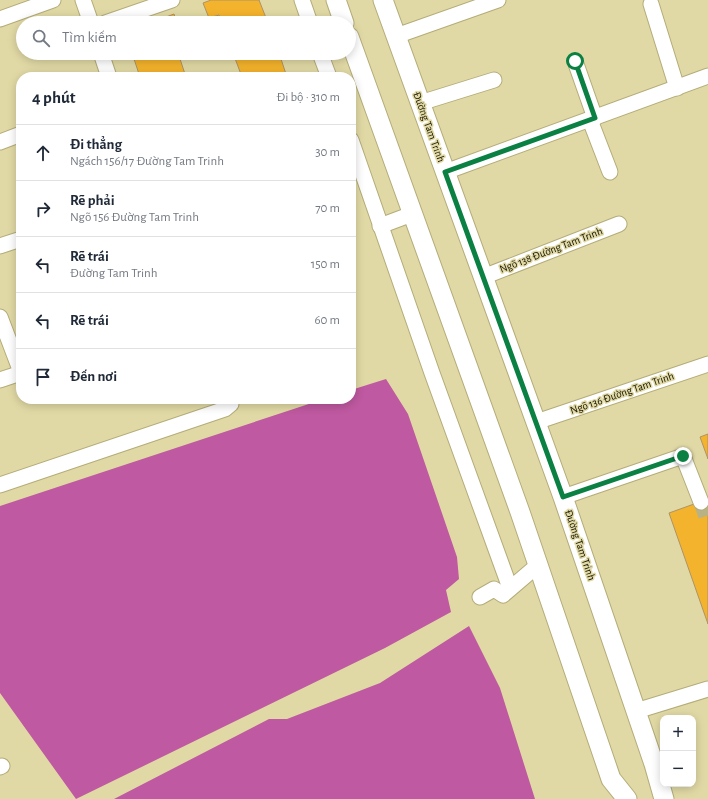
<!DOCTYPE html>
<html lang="vi">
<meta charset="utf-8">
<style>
:root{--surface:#fff;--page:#f6f6f7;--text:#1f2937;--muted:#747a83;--line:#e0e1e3}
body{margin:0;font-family:"Alegreya Sans",sans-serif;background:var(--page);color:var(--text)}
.controls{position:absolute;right:12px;bottom:12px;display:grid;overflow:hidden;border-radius:8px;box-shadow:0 2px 10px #0003}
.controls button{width:36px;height:36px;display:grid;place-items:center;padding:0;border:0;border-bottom:1px solid var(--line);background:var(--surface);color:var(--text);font:20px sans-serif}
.stop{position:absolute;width:12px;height:12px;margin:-9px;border:3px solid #0b8043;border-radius:50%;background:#fff}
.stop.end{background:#0b8043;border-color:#fff;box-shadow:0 1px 4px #0008}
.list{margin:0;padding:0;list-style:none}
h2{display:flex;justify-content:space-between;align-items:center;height:52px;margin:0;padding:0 16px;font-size:17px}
h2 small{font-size:13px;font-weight:400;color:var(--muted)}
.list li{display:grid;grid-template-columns:26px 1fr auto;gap:12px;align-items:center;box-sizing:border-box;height:56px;padding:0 16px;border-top:1px solid var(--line)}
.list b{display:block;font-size:15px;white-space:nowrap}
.list p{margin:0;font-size:13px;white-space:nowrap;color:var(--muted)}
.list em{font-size:13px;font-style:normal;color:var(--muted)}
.icon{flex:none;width:22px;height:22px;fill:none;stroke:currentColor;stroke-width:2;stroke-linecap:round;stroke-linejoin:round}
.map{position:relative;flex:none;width:708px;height:799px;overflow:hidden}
.search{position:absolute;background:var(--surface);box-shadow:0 2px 10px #0003;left:16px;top:16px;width:340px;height:44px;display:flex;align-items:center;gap:10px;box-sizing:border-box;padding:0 14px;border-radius:22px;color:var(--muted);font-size:15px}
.panel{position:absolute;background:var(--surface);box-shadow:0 2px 10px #0003;left:16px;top:72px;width:340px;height:332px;border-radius:16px}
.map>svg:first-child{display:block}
.water{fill:#bf59a1}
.building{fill:#f4b32c;stroke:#ad9366}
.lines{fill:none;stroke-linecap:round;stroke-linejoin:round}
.minor-tunnel{stroke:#b9b285;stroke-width:15;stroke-dasharray:15 8;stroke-linecap:butt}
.minor-casing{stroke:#b4ac79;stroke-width:17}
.major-casing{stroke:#b4ac79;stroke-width:21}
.minor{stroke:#fff;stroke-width:15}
.major{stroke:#fff;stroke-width:19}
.route{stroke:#0b8043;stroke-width:5}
.labels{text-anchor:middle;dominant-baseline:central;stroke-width:3;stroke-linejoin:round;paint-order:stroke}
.street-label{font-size:11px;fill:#181503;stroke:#e1d9a5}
</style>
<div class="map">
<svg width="708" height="799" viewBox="0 0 708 799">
<rect width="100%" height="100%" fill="#e1d9a5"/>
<g class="water">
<path d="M386,379L408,414L457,557L459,579L446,590L451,612L385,648L76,799L0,693V506L324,399H351V390Z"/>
<path d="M469,626L500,688L535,799H114L269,719H287L380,683Z"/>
</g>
<g class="building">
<path d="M211,0H259L268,23H222L219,15L209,18L203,3Z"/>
<path d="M174,14L177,23H150Z"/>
<path d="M132,53H178L186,77H140Z"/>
<path d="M233,53H279L287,77H242Z"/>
<path d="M708,434V459L700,437Z"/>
<path d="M708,499V624L669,513Z"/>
</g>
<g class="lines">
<path class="minor-tunnel" d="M701,502L708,523"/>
<defs>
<g id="minor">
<path d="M83,0L91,23"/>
<path d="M302,0L310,23"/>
<path d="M651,4L677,88"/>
<path d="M0,19L53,0"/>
<path d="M105,23L172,0"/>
<path d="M396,36L498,0"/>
<path d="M101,53L109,77"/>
<path d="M320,53L329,77"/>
<path d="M575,61L595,118"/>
<path d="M420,103L494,80"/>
<path d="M590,120L610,172"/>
<path d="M351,140L432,373L510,588"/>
<path d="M0,142L21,134"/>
<path d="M445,172L708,76"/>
<path d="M380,226L412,214"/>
<path d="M0,246L21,239"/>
<path d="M483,277L619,224"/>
<path d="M0,317L21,372"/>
<path d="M0,380L21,373"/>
<path d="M536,422L708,364"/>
<path d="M0,485L225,409L231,404V399"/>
<path d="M563,497L683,456L701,502"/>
<path d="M480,597L494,589L503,595L538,565"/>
<path d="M636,711L708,689"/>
<path d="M0,767L2,766"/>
</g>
<g id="major">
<path d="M336,0L344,23"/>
<path d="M383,0L563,497L654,764L664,799"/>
<path d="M349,37L520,512L611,779L627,799"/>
</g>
</defs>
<use href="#minor" class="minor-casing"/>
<use href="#major" class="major-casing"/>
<use href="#minor" class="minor"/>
<use href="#major" class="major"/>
</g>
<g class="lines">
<path class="route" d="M575,61L595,118L445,172L563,497L683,456"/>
</g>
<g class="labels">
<g class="street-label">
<text transform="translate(429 127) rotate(70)">Đường Tam Trinh</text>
<text transform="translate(551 250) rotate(-21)">Ngõ 138 Đường Tam Trinh</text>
<text transform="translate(622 393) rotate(-19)">Ngõ 136 Đường Tam Trinh</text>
<text transform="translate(580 545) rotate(71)">Đường Tam Trinh</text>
</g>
</g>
</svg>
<div class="controls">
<button>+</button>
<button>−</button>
</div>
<div class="stop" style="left:575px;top:61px"></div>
<div class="stop end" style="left:683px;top:456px"></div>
<div class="search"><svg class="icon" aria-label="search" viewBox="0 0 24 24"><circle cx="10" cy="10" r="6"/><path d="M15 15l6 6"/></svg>Tìm kiếm</div>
<section class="panel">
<h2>4 phút<small>Đi bộ · 310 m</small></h2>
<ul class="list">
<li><svg class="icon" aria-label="ahead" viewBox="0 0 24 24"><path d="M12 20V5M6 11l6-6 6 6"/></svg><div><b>Đi thẳng</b><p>Ngách 156/17 Đường Tam Trinh</p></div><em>30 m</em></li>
<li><svg class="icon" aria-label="right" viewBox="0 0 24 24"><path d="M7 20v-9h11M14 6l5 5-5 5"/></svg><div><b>Rẽ phải</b><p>Ngõ 156 Đường Tam Trinh</p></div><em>70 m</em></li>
<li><svg class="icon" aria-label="left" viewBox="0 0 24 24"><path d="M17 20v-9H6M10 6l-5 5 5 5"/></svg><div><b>Rẽ trái</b><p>Đường Tam Trinh</p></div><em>150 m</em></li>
<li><svg class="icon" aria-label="left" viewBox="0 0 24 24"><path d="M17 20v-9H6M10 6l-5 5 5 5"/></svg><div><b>Rẽ trái</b></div><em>60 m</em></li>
<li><svg class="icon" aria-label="arrive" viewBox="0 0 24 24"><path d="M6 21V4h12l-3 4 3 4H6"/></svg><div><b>Đến nơi</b></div></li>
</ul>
</section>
</div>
